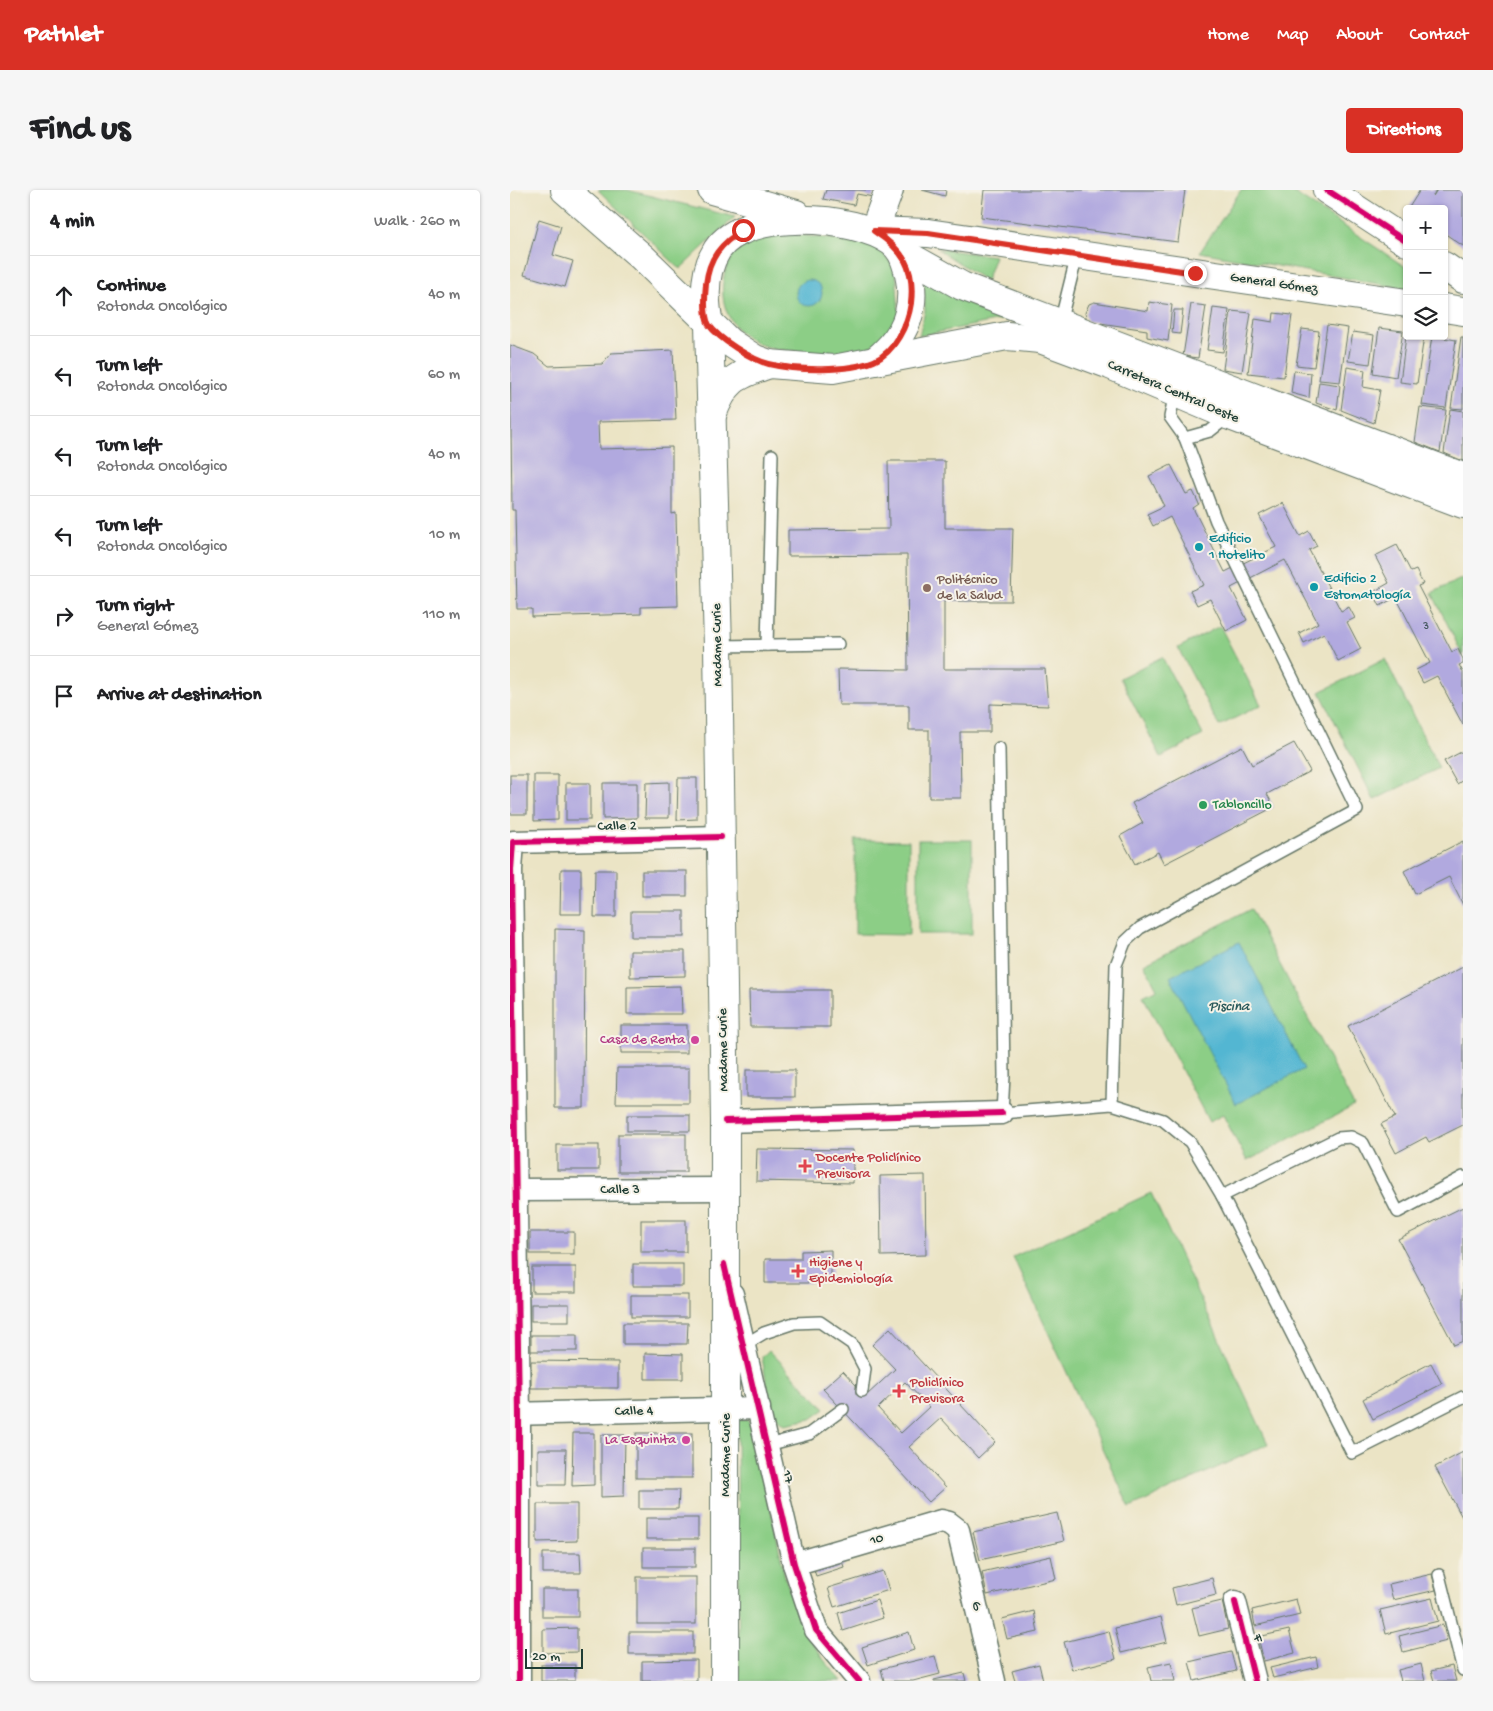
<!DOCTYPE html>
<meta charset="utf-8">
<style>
:root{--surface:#fff;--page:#f6f6f6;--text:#202124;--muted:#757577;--line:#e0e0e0;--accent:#d93025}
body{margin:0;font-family:"Gochi Hand",sans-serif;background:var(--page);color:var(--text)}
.controls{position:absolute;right:15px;top:15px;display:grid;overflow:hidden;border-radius:5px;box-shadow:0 1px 4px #0004}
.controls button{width:45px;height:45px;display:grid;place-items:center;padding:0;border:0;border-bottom:1px solid var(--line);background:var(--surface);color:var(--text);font:25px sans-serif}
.scale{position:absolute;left:15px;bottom:12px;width:58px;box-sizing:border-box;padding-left:5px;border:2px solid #1f3d34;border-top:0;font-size:14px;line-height:18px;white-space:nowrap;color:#1f3d34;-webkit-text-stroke:4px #f7f3e8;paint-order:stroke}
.stop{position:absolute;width:15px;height:15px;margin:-11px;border:4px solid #d93025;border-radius:50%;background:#fff}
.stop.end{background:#d93025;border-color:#fff;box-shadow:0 1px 5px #0008}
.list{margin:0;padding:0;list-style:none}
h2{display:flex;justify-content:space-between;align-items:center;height:65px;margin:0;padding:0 20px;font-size:21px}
h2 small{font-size:16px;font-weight:400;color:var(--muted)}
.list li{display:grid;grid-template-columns:32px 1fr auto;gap:15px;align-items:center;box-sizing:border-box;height:80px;padding:0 20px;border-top:1px solid var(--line)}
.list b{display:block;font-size:19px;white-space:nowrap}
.list p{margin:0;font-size:16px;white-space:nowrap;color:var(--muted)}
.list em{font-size:16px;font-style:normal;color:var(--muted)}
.icon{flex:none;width:28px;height:28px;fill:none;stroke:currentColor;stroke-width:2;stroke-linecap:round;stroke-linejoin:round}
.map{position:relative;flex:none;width:953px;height:1491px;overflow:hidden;border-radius:5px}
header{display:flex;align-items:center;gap:30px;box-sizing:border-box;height:70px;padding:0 25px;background:var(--accent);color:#fff}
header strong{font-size:24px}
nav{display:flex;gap:28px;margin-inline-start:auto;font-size:18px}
.intro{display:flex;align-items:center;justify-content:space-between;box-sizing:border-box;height:120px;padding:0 30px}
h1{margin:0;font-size:35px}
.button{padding:12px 22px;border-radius:5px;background:var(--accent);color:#fff;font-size:18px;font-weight:700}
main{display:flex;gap:30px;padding:0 30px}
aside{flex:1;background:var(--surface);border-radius:5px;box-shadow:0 1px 4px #0004}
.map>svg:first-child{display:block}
.green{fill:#8cce86;stroke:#56865d}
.water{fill:#53b6d2;stroke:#397a83}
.building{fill:#b1a9df;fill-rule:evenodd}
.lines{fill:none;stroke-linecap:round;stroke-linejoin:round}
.lane-casing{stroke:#667767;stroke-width:14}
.street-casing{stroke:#667767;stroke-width:25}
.secondary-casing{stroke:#667767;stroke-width:30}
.primary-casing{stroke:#667767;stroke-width:30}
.lane{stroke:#fff;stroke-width:11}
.street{stroke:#fff;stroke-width:22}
.secondary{stroke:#fff;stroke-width:28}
.primary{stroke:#fff;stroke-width:28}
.cycleway-casing{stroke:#f7f3e8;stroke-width:9}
.cycleway{stroke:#d6006c;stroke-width:6}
.route{stroke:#d93025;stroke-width:6}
.culture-dot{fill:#0f9aa8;stroke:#f7f3e8;stroke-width:2}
.education-dot{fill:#8d6e63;stroke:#f7f3e8;stroke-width:2}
.leisure-dot{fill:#2e9e5b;stroke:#f7f3e8;stroke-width:2}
.hotel-dot{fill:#d1479c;stroke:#f7f3e8;stroke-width:2}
.health-dot{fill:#e0444e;stroke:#f7f3e8;stroke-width:2}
.labels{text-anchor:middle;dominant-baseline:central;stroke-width:4;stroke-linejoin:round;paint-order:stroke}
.number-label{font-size:11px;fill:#44585f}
.street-label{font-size:14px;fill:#1f3d34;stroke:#f7f3e8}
.culture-label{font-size:14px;fill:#0d838f;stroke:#f7f3e8;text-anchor:start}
.education-label{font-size:14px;fill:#785e54;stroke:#f7f3e8;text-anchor:start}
.leisure-label{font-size:14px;fill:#27864d;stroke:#f7f3e8;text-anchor:start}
.hotel-label{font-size:14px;fill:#b23c85;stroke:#f7f3e8;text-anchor:end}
.health-label{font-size:14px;fill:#be3a42;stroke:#f7f3e8;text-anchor:start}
.water-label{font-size:15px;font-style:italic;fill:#2c5b5c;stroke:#f7f3e8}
</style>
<header>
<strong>Pathlet</strong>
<nav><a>Home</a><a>Map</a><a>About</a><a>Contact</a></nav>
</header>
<div class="intro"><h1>Find us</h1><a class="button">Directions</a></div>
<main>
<aside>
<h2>4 min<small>Walk · 260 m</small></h2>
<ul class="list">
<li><svg class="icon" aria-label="ahead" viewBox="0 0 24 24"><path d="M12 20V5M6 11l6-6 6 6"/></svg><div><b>Continue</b><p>Rotonda Oncológico</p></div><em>40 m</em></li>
<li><svg class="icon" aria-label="left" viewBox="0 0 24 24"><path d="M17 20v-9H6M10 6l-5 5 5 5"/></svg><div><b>Turn left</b><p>Rotonda Oncológico</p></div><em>60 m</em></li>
<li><svg class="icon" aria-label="left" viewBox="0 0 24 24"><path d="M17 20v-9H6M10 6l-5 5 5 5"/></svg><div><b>Turn left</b><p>Rotonda Oncológico</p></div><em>40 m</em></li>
<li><svg class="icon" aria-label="left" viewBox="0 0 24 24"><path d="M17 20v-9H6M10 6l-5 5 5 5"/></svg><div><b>Turn left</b><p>Rotonda Oncológico</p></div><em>10 m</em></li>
<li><svg class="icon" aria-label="right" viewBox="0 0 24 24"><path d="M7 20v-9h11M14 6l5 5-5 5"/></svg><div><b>Turn right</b><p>General Gómez</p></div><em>110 m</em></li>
<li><svg class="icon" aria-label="arrive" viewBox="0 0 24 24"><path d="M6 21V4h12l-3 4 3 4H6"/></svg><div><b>Arrive at destination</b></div></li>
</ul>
</aside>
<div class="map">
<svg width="953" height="1491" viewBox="0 0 953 1491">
<rect width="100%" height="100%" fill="#f7f3e8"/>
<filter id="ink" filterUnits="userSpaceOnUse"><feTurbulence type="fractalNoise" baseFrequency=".02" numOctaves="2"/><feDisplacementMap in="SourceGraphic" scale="10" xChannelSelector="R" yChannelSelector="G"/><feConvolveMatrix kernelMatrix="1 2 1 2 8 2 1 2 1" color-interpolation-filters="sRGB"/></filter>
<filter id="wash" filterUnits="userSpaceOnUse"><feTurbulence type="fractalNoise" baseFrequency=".0096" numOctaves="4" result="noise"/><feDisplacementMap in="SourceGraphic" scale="20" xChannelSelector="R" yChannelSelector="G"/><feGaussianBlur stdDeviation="1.12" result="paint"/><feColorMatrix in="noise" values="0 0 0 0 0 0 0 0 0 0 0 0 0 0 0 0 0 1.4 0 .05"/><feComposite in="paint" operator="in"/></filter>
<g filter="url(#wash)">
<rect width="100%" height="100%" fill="#ebe4c5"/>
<g class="green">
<path d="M88,0H117L225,27L170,79Z"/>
<path d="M731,0H780L897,78V99L690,62Z"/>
<path d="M264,42L359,53L373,63L386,79L389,127C378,140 369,153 354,161C341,167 322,163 309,162C288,161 268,162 249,154C209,138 201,86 230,56C237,49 254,45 264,42Z"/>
<path d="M428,59L485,66L476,91Z"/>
<path d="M414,90L455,112L500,128L409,146L415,121Z"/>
<path d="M953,388V466L922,403Z"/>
<path d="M710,436L751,515L709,536L668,458Z"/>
<path d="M652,467L693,545L651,567L610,488Z"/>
<path d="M875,469L929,578L864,610L810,502Z"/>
<path d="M345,650L399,651V745L345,744Z"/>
<rect x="408" y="650" width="54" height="94"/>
<path d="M741,719L844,916L737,971L713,925L699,932L633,806L647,799L634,774Z"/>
<path d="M641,1003L758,1254L620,1318L503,1067Z"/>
<path d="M259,1160L315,1219L301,1229L275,1234L262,1225L252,1167Z"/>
<path d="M229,1230H238L244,1239L275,1387L293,1438L314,1470L332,1491H229L227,1235Z"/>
</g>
<g class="water">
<circle cx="299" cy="103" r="13"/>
<path d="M729,752L794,879L726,914L660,787Z"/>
</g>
<g id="blocks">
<g class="building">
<path d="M316,0H365L363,7L347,4L344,15L313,9Z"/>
<path d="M412,0H436L435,6Z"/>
<path d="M474,0H675L668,52L471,27Z"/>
<path d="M910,0H926L923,6L927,0H953V56L934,43V19H898Z"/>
<path d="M29,29L51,36L43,65L63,71L55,97L14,85Z"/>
<path d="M584,112L638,121L639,112L662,115L658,151L637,147V140L577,131L575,123L579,114Z"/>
<path d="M681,114L696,116L688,168L673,166Z"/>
<path d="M703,118L719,120L713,162L697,160Z"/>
<path d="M664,120H673L670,144L662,143Z"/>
<path d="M721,121L741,123L732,182L713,179Z"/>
<path d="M764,123L782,125L774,187L738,183L745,129L763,132Z"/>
<path d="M817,135L838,138L830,192L809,190Z"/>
<path d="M869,138L893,141L886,187L863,183Z"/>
<path d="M792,139L809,141L804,177L786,175Z"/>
<path d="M843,142L864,145L860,174L838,171Z"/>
<path d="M896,146H914L907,194L890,192Z"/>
<path d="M922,146L946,150L936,218L912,215Z"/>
<path d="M951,147H953V219L941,218Z"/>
<path d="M0,155L24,164L39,176L92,174L101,163L163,160L166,230L88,232L89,259L162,257V324L166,323L168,416L131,417V424L22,427V419H7L5,320H2Z"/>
<path d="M837,177L855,180L853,197L870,200L864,233L831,220Z"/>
<path d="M784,181L801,183L799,208L781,203Z"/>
<path d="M809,192L830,195L827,220L806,213Z"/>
<path d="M910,217L936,220L930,262L905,252Z"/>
<path d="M940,219L953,221V271L934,263Z"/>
<path d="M378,271H435V338H503L501,411H434V479H535L538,516L480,514V542H450L451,608H419V540H399V515H329L328,479L398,480L397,365L278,366V340L379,339Z"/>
<path d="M661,275L676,304L683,301L689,314L683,318L715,382L766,357L749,325L773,313L790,346L799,341L807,356L799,360L831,421L839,417L845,428L837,432L851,459L828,471L814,443L794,453L789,443L808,433L775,370L721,398L737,430L716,441L700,409L687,415L680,401L694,395L660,327L643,336L637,324L654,316L639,286Z"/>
<path d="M887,355L901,382L906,380L913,394L908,396L942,462L948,459L953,469V474L949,475L953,482V535L927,486L913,493L906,480L920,473L886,407L870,416L863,402L879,393L865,366Z"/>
<path d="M784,553L800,581L757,604L764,617L654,674L648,662L625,674L610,646L633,633L622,613L732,556L742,575Z"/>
<path d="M953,561V590L947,594L934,571Z"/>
<rect x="0" y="585" width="17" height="39"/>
<path d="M24,585H48V630L24,631Z"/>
<path d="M168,588H187V629L167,630Z"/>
<path d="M159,592V628H135L136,593Z"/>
<rect x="56" y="593" width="24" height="37"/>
<path d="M93,593H127V628L93,629Z"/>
<path d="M953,651V715L939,687L905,704L894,681Z"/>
<path d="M51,679H71V724H50Z"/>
<path d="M85,680H106V727H84Z"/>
<rect x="132" y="681" width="45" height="25"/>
<rect x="121" y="721" width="53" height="26"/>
<path d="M45,739L75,740L74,918H45Z"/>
<path d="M120,761H175V786L120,787Z"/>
<path d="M953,777V935L919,952L916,947L886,963L871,934L885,927L838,836Z"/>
<path d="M171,796L172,824H117V797Z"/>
<path d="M239,800H320V837H240Z"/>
<rect x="111" y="835" width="66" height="28"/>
<path d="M107,878H179V913H106Z"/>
<rect x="236" y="880" width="49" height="27"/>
<rect x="117" y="925" width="63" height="16"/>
<rect x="108" y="944" width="68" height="38"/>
<rect x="47" y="955" width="42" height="25"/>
<path d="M247,959L343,960V993L246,991Z"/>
<path d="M415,985L416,1065L371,1066L370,986Z"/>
<path d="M953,1017V1151L944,1155L888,1049Z"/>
<rect x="131" y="1030" width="45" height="32"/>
<rect x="20" y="1042" width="44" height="22"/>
<path d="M321,1060V1093H255V1069H291V1061Z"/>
<rect x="123" y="1074" width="50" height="22"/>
<rect x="22" y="1077" width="44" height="25"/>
<rect x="121" y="1105" width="57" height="22"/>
<rect x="21" y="1114" width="38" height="17"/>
<path d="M113,1133H178L177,1154H113Z"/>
<path d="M380,1138L485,1252L468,1268L431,1228L399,1257L436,1297L419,1312L313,1199L333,1181L356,1206L385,1179L362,1155ZM395,1192L419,1217L391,1243L368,1218Z"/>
<rect x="21" y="1145" width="46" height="16"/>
<path d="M135,1163L173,1164V1189H135Z"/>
<path d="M21,1171L108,1172V1198H21Z"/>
<path d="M921,1173L932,1194L863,1229L853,1209Z"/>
<path d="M63,1243H84V1295L62,1296Z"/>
<rect x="126" y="1243" width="56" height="45"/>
<path d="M91,1245H115L114,1306L91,1307Z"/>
<path d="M28,1259H56L55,1295H28Z"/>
<path d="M953,1262V1329L925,1277Z"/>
<path d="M129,1300H169L168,1319H129Z"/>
<path d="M27,1314H67V1351L27,1352Z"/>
<path d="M547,1323L554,1351L470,1370L463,1342Z"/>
<rect x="136" y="1328" width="52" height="21"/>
<rect x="133" y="1358" width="52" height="19"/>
<path d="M33,1363H70L71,1383H33Z"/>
<path d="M330,1365L334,1377L306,1386L302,1374Z"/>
<path d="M541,1366L546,1389L477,1405L472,1382Z"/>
<path d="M373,1381L379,1400L324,1417L318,1398Z"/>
<path d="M922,1384L926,1400L883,1410L879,1394Z"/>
<rect x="127" y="1387" width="59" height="47"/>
<path d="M702,1388L706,1405L666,1415L662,1398Z"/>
<rect x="32" y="1399" width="36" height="28"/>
<path d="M922,1408L928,1431L876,1444L870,1420Z"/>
<path d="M786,1409L790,1425L745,1436L742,1420Z"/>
<path d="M367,1410L373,1428L333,1441L328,1423Z"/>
<path d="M712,1411L718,1439L689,1446L682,1418Z"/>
<path d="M524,1421L528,1442L497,1449L492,1429Z"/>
<path d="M651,1427L657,1452L611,1463L605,1438Z"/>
<path d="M933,1435L937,1451L893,1462L889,1446Z"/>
<path d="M67,1438V1462L33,1463V1439Z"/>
<path d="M779,1440L785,1463L754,1471L748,1447Z"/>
<path d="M599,1441L606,1469L562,1480L554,1452Z"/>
<rect x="119" y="1442" width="64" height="22"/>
<path d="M399,1442L404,1460L358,1475L352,1457Z"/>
<path d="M721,1462L726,1481L684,1491L679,1472Z"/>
<path d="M425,1466L430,1484L403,1491H374L371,1479Z"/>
<path d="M806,1467L808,1477L763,1488L760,1478Z"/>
<path d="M187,1470V1491H132V1471Z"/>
<path d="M661,1472L665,1491H641L638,1477Z"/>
<path d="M529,1474L533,1491H505L502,1481Z"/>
<path d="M911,1474L915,1491H891L888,1480Z"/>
<rect x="31" y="1475" width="34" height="16"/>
<path d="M942,1476L946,1491H924L921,1481Z"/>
<path d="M454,1483L456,1491H424V1490Z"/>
</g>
</g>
</g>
<g filter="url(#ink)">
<use href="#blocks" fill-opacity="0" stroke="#667767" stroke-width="1"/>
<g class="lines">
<defs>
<g id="lane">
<path d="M550,133L567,65"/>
<path d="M665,202L660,227L675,248L700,241L718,227"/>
<path d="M257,455L262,265"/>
<path d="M208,456L328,454"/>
<path d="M489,558L494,886L492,923L602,914L653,930L680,952L712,1006L842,1263L953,1207"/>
<path d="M602,914L606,775L615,752L630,738L847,620L706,331L675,248"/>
<path d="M712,1006L828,948L841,947L853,953L888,1022L953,987"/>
<path d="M234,1155L254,1143L284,1133L310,1132L342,1154L355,1179L352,1201"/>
<path d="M258,1255L299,1244L333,1219"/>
<path d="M929,1385L953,1480"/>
</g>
<g id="street">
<path d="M215,931L492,923"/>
<path d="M6,1000L214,999"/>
<path d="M222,1104L284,1374L306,1440L349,1491"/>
<path d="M0,1224L249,1218"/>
<path d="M284,1374L431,1331L439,1333L448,1340L484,1491"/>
<path d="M725,1412L745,1491"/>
<path d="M9,1491V1225L1,680L3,652L211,647"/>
</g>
<g id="secondary">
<path d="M379,0L364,41L418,43L897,113"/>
<path d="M817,0L897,52"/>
<path d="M934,76L953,89"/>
<path d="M934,118L953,121"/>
<path d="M199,134L208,456L215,931V1491"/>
<path d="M202,225C215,190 225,186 259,174"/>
</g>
<g id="primary">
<path d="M55,0L132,67L219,152L245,169L259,174L323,179L497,146L530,149L600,175L720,226L953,314"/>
<path d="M202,0L286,24"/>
<path d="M393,63L452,96L953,287"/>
<path d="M199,134C194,109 193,82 207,60C236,17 345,25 382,52C391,59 394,67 397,77C409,116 396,147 365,171"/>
</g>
</defs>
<use href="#lane" class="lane-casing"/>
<use href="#street" class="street-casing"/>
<use href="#secondary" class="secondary-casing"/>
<use href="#primary" class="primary-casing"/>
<use href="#lane" class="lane"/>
<use href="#street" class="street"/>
<use href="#secondary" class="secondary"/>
<use href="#primary" class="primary"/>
<defs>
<g id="cycleway">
<path d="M817,0L897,52"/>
<path d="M215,931L492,923"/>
<path d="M214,1074L284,1374L306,1440L349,1491"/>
<path d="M725,1412L745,1491"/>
<path d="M9,1491V1225L1,680L3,652L211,647"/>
</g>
</defs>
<use href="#cycleway" class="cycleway-casing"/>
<use href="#cycleway" class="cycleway"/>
</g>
</g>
<g class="lines" filter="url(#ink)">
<path class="route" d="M233,40C211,53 199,68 196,94C195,104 193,125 199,135C209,149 242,170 259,174C287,181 337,182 364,171C385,162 398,134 401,113C405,77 393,60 364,41L418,43L685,83"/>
</g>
<g class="culture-dot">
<circle cx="689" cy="357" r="5"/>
<circle cx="804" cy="397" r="5"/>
</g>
<circle class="education-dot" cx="417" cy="398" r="5"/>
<circle class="leisure-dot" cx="693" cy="615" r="5"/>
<g class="hotel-dot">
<circle cx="185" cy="850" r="5"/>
<circle cx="176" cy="1250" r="5"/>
</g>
<g class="health-dot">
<path d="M292.5 968.5h5v5h5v5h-5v5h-5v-5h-5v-5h5z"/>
<path d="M285.5 1073.5h5v5h5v5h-5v5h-5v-5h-5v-5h5z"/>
<path d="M386.5 1193.5h5v5h5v5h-5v5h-5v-5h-5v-5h5z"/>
</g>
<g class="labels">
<g class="number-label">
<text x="916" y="437">3</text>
</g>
<g class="street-label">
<text transform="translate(764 94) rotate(8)">General Gómez</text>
<text transform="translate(663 202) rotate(23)">Carretera Central Oeste</text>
<text transform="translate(208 455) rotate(-91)">Madame Curie</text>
<text transform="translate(107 637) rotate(-1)">Calle 2</text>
<text transform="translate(214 860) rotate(-91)">Madame Curie</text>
<text x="110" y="1000">Calle 3</text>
<text transform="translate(124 1222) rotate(-1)">Calle 4</text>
<text transform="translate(216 1265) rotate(-90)">Madame Curie</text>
<text transform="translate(277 1287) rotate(78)">17</text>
<text transform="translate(367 1350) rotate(-16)">10</text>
<text transform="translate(466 1416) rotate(77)">G</text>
<text transform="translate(747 1448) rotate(76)">F</text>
</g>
<g class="culture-label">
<text x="699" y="349">Edificio<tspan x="699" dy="16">1 Hotelito</tspan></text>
<text x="814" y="389">Edificio 2<tspan x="814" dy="16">Estomatología</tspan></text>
</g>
<g class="education-label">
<text x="427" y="390">Politécnico<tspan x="427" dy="16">de la Salud</tspan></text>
</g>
<g class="leisure-label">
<text x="703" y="615">Tabloncillo</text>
</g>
<g class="hotel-label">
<text x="175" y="850">Casa de Renta</text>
<text x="166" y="1250">La Esquinita</text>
</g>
<g class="health-label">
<text x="306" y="968">Docente Policlínico<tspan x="306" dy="16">Previsora</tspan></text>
<text x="299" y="1073">Higiene y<tspan x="299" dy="16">Epidemiología</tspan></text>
<text x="400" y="1193">Policlínico<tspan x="400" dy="16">Previsora</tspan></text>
</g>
<g class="water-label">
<text x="719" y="817">Piscina</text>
</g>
</g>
</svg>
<div class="controls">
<button>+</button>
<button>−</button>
<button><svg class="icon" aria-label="layers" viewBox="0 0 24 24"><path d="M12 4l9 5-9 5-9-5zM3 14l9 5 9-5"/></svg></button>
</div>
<div class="scale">20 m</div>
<div class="stop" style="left:233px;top:40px"></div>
<div class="stop end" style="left:685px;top:83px"></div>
</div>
</main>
